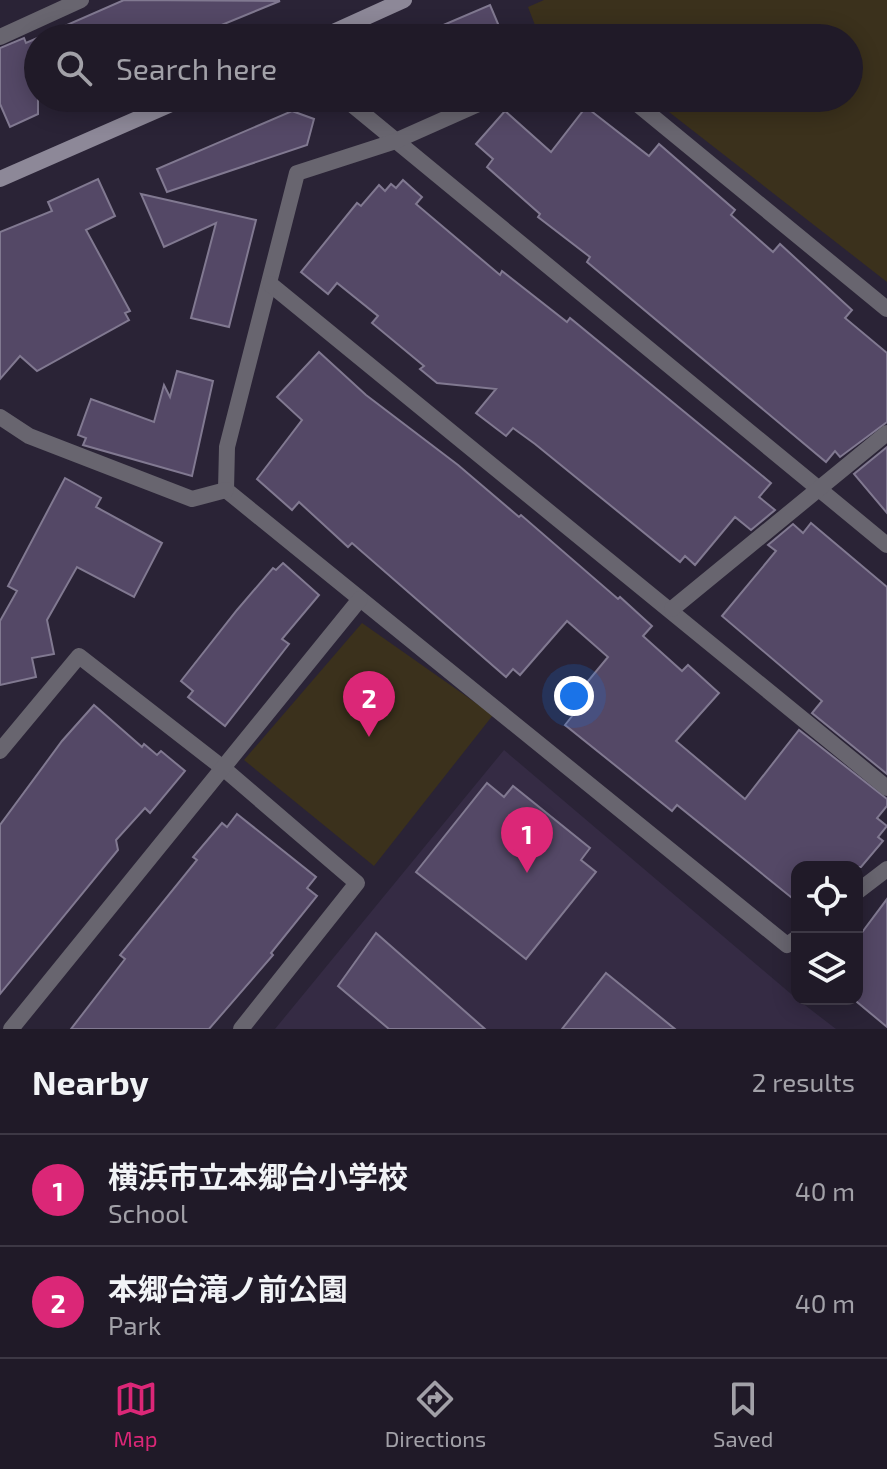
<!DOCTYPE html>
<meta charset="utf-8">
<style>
:root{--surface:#201a28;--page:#282330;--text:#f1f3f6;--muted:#a2a1a8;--line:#3d3845;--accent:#db2777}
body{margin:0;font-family:"Exo 2","Noto Sans JP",sans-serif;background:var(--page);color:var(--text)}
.controls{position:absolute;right:24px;bottom:24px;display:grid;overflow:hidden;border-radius:16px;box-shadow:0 4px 20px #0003}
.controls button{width:72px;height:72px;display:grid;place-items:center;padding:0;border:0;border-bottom:2px solid var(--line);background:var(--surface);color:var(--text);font:40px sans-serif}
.you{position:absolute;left:574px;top:696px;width:28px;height:28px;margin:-20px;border:6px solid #fff;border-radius:50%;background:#1a73e8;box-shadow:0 0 0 12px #1a73e833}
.badge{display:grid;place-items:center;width:52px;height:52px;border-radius:50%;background:var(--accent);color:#fff;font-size:26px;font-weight:700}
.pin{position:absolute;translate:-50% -66px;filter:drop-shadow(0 2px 4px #0008)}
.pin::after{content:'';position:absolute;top:42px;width:28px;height:24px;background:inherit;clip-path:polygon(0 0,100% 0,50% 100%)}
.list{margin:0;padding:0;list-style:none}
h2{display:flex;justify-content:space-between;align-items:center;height:104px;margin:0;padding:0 32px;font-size:34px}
h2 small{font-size:26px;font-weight:400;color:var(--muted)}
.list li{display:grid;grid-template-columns:52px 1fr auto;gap:24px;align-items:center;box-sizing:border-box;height:112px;padding:0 32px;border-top:2px solid var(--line)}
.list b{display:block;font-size:30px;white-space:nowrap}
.list p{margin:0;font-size:26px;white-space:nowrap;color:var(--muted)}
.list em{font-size:26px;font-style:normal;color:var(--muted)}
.icon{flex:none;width:44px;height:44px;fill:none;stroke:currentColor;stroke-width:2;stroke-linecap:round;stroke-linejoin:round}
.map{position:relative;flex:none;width:887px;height:1029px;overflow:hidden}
.search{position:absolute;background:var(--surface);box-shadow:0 4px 20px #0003;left:24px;right:24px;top:24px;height:88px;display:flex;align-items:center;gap:20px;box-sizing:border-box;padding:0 28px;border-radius:44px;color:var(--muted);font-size:30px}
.sheet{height:328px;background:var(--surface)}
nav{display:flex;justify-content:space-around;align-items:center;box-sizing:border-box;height:112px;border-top:2px solid var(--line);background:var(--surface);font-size:22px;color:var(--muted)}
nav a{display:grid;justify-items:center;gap:4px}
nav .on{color:var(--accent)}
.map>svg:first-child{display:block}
.built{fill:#352b44}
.green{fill:#3b311c}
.building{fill:#544866;stroke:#817991;stroke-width:2}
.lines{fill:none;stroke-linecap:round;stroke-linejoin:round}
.street{stroke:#68656f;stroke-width:16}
.secondary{stroke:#8d8898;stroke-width:16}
</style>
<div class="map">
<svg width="887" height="1029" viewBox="0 0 887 1029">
<rect width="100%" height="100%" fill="#2a2336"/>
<path class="built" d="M504,750L797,999L836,1029H275Z"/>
<g class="green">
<path d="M544,0H887V282L651,98H849V38H540L528,7Z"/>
<path d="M362,623L493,715L374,866L244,760Z"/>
</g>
<g class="building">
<path d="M124,0L280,1L190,38H38V114L10,127L0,104V48L24,38L26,43Z"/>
<path d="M490,5L504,38H413Z"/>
<path d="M586,107L649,156L659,144L735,210L731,215L773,252L780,244L852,310L845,318L887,353V422L840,457L835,451L826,462L587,262L590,257L538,217L540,214L487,167L493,159L476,144L505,111L551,152Z"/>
<path d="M292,111L314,119L307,145L167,192L157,169Z"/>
<path d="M98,179L115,216L86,230L130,311L125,313L129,320L37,371L20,356L0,379V232L52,211L48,202Z"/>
<path d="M403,180L422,197L416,204L500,275L502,271L567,322L570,318L771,483L759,497L775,510L751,530L735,517L695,565L685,556L680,562L535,444L513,428L506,436L476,413L496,389L437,383L420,369L424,366L372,323L378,316L337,283L328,294L301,272L357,203L361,206L379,185L385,191L391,184L396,188Z"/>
<path d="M141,194L256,220L229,327L191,318L216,223L164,247Z"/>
<path d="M319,352L366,395L458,465L519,517L521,515L618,599L620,597L652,626L643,636L682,671L688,665L719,693L676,741L745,799L799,730L887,799V806L877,818L887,826L878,837L883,841L861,867H797V902L677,805L672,811L565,725L577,710L569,704L608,657L567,621L520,675L513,669L506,677L352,543L348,547L299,502L292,510L257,479L302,420L277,397Z"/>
<path d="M177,371L213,381L192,476L83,445L86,438L78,435L91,399L154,422L164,385L170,397Z"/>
<path d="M887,447V513L854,474Z"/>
<path d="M65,478L101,498L96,507L162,543L134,597L77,567L47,620L54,654L32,658L36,677L0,685V621L17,591L8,586Z"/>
<path d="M811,523L887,587V774L812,713L822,701L722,616L776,551L768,545L793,524L803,533Z"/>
<path d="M283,563L319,595L282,639L289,644L225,726L188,697L193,691L181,681L237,610L273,568L276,570Z"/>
<path d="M94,705L142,747L144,744L157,755L161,751L185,771L150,813L145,808L116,840L118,850L0,994V825L62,741Z"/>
<path d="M487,783L504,797L513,786L590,848L581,860L596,872L526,959L416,872Z"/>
<path d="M237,814L316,877L307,888L317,896L271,953L273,955L209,1029H71L125,959L120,955L197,860L193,857L222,823L227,827Z"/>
<path d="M887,899V1027L857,1002V939Z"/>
<path d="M376,933L485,1029H389L338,986Z"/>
<path d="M606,973L675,1029H562Z"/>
</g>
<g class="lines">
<g class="street">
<path d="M0,37L81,0"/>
<path d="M344,98L887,545"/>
<path d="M492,98L393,142L297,173L227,447L226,490L787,945L797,938"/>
<path d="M630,98L887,309"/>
<path d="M270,284L887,788"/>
<path d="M0,417L29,436L192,499L226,490"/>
<path d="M672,609L887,433"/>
<path d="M0,751L79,656L223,768L357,883L241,1029"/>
<path d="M857,892L887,869"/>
<path d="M11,1029L360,599"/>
</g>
<g class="secondary">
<path d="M320,38L404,0"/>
<path d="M0,179L185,98"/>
</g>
</g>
</svg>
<div class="controls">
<button><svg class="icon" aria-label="locate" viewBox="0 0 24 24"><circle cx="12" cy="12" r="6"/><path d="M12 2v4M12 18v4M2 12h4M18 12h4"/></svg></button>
<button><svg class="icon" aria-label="layers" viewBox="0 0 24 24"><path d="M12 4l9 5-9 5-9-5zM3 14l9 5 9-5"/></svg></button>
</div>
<div class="you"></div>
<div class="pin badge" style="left:527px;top:873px">1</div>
<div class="pin badge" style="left:369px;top:737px">2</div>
<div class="search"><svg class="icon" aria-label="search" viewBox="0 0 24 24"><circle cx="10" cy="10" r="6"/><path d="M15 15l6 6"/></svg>Search here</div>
</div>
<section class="sheet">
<h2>Nearby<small>2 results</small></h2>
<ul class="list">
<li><span class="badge">1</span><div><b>横浜市立本郷台小学校</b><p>School</p></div><em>40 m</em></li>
<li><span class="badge">2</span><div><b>本郷台滝ノ前公園</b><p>Park</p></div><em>40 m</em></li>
</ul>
</section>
<nav>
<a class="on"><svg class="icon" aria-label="map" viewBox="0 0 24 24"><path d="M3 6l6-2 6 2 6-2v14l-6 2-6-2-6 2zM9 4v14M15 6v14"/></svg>Map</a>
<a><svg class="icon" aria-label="directions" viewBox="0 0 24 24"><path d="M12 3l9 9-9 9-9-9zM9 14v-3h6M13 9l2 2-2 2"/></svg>Directions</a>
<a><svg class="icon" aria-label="saved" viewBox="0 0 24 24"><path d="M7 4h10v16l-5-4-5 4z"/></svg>Saved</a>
</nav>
